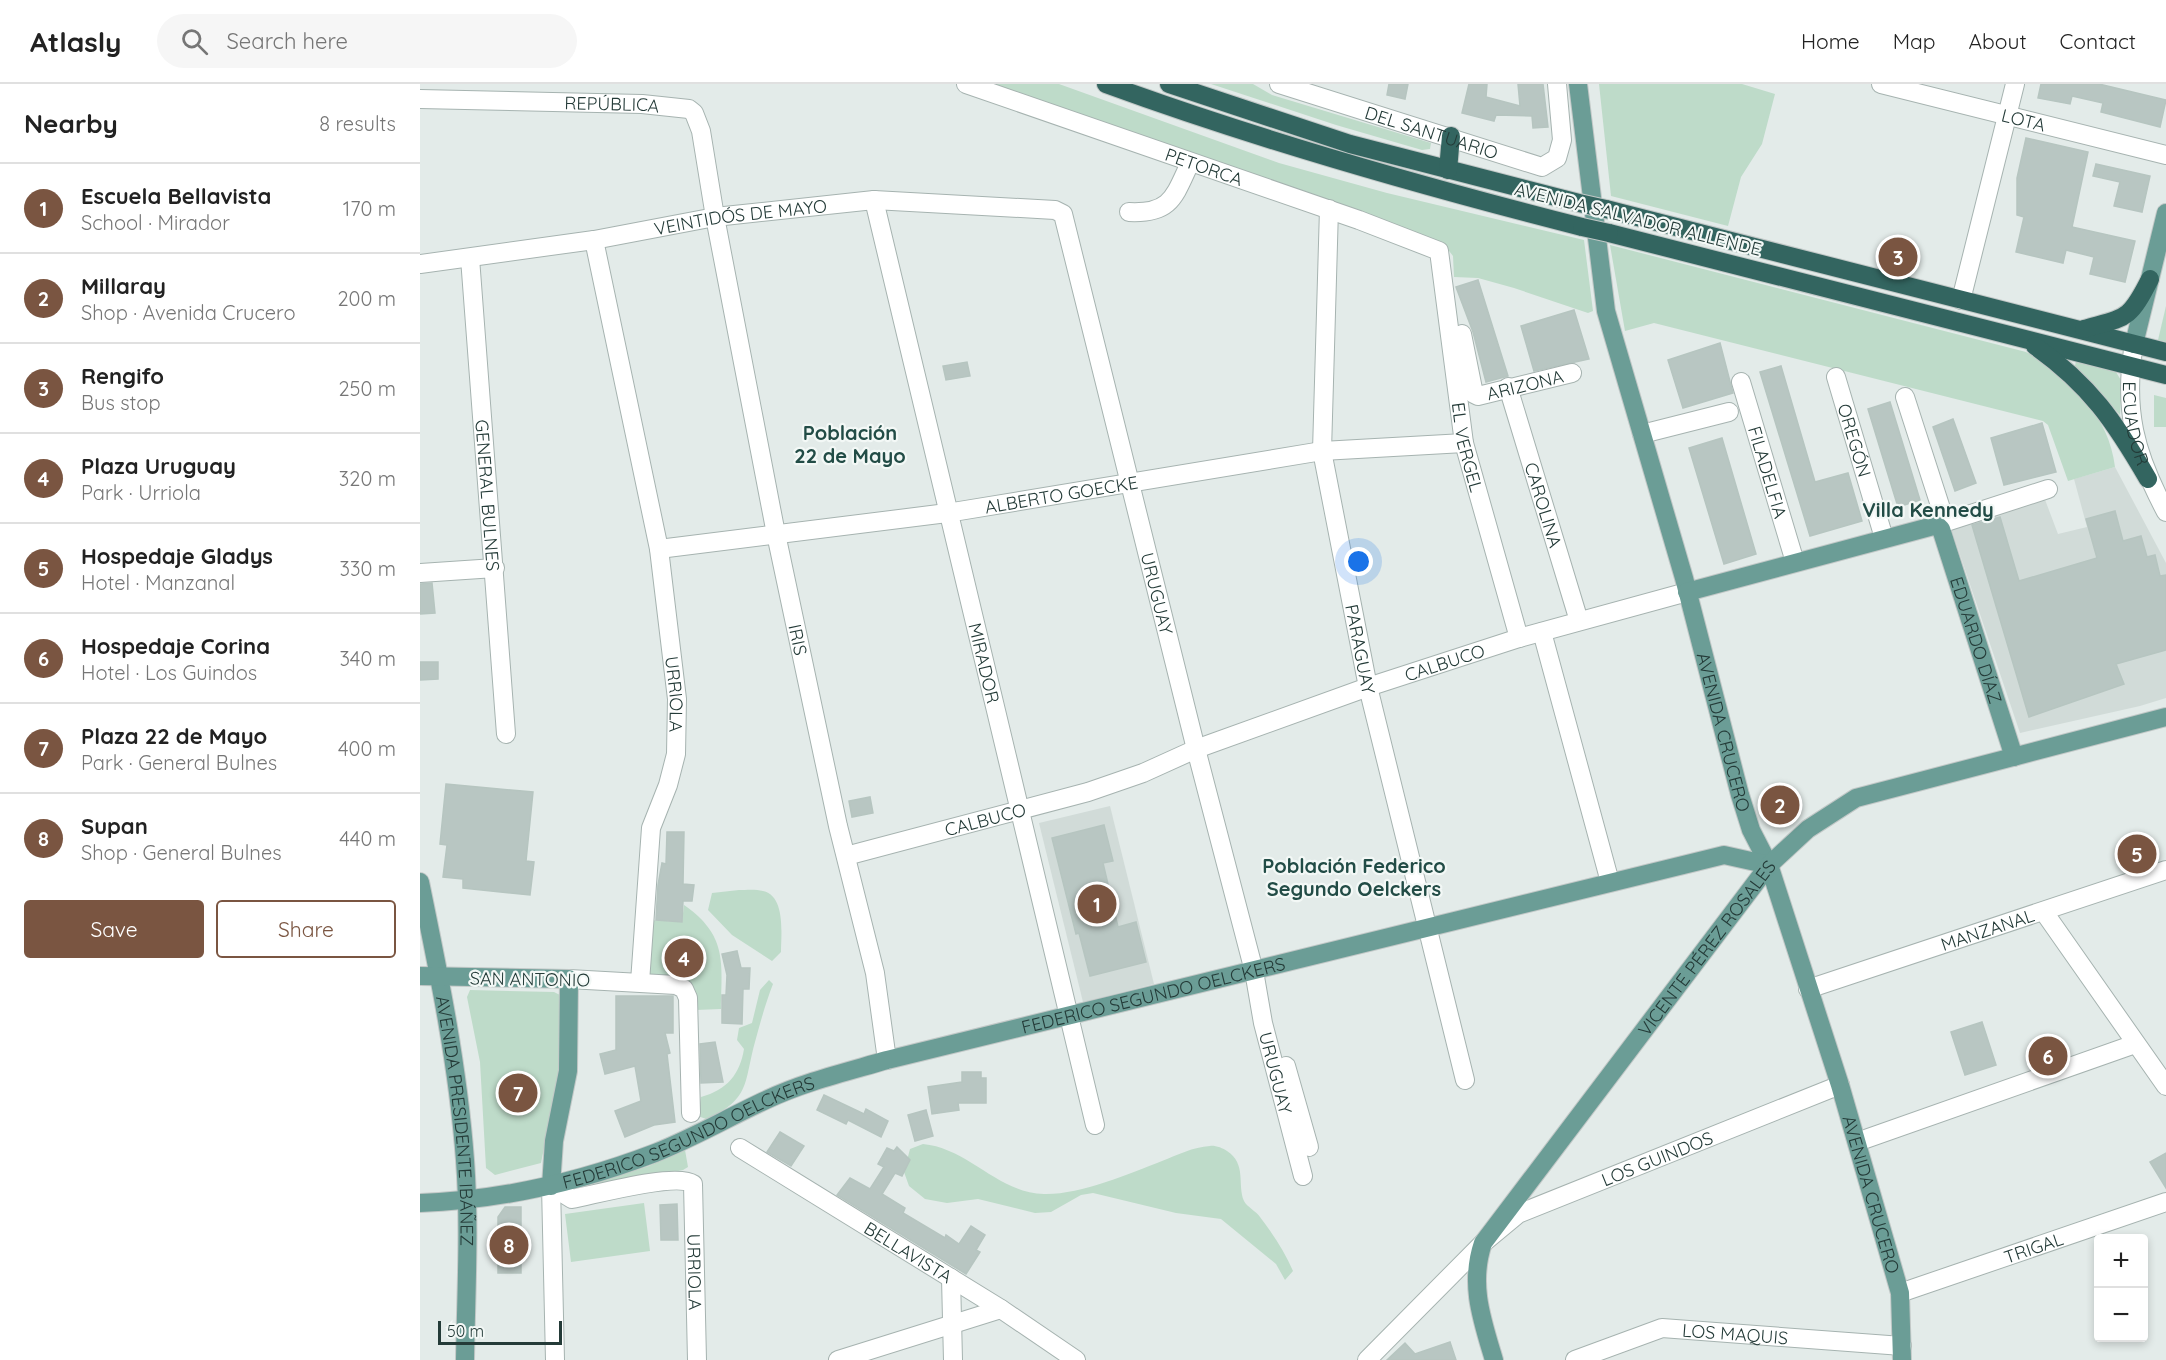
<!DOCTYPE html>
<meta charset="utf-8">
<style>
:root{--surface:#fff;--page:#f6f6f6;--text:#222;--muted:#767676;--line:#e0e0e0;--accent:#7a5541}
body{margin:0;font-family:Quicksand,sans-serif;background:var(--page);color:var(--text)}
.controls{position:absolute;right:18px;bottom:18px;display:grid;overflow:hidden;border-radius:6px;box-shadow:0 3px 9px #0003}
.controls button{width:54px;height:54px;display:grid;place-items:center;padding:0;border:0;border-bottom:2px solid var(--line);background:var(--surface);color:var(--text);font:30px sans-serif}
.scale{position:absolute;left:18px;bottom:15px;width:124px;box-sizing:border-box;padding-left:6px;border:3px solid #243b38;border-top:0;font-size:16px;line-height:21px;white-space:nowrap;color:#243b38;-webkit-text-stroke:4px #f3f8f6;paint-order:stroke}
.you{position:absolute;left:939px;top:478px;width:21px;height:21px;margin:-15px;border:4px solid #fff;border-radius:50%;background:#1a73e8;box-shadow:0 0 0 9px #1a73e833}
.badge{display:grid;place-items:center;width:39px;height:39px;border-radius:50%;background:var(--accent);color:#fff;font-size:20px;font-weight:700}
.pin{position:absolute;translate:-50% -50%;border:3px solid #fff;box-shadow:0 2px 6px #0006}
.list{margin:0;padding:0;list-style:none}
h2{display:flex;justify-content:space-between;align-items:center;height:78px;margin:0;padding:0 24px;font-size:26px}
h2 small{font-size:20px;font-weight:400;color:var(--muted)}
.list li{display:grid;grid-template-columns:39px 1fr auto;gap:18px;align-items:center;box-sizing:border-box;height:90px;padding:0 24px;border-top:2px solid var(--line)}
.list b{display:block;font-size:22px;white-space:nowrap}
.list p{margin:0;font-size:20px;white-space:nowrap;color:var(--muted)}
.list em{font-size:20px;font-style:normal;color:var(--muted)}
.actions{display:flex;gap:12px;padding:18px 24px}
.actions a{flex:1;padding:14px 0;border:2px solid var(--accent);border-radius:6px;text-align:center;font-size:21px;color:var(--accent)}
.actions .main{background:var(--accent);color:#fff}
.icon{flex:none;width:33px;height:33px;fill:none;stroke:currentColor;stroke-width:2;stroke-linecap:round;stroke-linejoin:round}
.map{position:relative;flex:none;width:1746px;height:1276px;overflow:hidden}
header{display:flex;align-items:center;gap:36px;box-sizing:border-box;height:84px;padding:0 30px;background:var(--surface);border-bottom:2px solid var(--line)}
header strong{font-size:28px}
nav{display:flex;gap:33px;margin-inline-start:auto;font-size:21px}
.search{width:420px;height:54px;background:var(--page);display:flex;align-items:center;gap:15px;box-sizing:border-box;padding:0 21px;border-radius:33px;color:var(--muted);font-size:22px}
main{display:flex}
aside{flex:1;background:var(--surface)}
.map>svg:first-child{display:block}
.built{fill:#d1dbd8}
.green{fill:#bedbc9}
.building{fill:#b8c6c2;stroke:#b6c5c0;stroke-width:1.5}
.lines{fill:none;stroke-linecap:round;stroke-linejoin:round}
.minor-casing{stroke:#a6b3b0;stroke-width:20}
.major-casing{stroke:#c2c8c7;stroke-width:20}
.highway-casing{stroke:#c2c8c7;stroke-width:20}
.minor{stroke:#fff;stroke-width:18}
.major{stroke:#6b9d96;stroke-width:18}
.highway{stroke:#336560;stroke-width:18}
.highway-bridge-casing{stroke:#c2c8c7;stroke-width:20;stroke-linecap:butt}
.highway-bridge{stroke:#336560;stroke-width:18}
.labels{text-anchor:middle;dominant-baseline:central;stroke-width:4.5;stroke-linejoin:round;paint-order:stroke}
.street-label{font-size:18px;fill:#243b38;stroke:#f3f8f6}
.neighbourhood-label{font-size:20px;font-weight:bold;fill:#224c46;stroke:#f3f8f6}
</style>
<header>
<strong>Atlasly</strong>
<div class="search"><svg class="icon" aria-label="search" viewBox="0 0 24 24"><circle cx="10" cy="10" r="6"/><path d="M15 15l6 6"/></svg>Search here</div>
<nav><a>Home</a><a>Map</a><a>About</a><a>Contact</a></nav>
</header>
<main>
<aside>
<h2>Nearby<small>8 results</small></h2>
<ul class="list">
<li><span class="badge">1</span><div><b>Escuela Bellavista</b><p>School · Mirador</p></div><em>170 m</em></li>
<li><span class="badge">2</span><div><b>Millaray</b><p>Shop · Avenida Crucero</p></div><em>200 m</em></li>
<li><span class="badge">3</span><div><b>Rengifo</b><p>Bus stop</p></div><em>250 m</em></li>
<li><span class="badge">4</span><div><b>Plaza Uruguay</b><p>Park · Urriola</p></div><em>320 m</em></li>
<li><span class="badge">5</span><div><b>Hospedaje Gladys</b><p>Hotel · Manzanal</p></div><em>330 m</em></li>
<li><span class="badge">6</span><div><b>Hospedaje Corina</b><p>Hotel · Los Guindos</p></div><em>340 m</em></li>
<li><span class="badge">7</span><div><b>Plaza 22 de Mayo</b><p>Park · General Bulnes</p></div><em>400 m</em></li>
<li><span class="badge">8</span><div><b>Supan</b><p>Shop · General Bulnes</p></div><em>440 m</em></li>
</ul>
<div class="actions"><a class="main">Save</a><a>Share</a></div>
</aside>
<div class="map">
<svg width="1746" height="1276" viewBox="0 0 1746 1276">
<rect width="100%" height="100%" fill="#e3ebe9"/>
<g class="built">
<path d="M1695,383L1746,479V614L1720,622L1600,649L1530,441L1624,413L1638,450L1667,443L1654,395Z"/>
<path d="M690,722L734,900L663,918L619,739Z"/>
</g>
<g class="green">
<path d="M562,0H639L859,79L967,109L1164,156L1173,227L1168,229L1094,204L1058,194L1034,193L1033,172L1026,163Z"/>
<path d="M791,0H833L852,11L1011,59L1010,65L1002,66L916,41Z"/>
<path d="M1179,0H1322L1355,10L1342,60L1321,93L1308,142L1191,112Z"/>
<path d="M1190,161L1606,268C1649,293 1689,331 1695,383L1648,397L1628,341L1623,337L1234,239L1205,247Z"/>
<path d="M1746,222V258L1738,256Z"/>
<path d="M1656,277L1696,288L1702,298L1700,331L1655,282Z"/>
<path d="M1734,311L1746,314V343H1734Z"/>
<path d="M319,806C326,806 336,805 343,807C366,812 361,851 361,868L352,877L312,851L288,826L292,809Z"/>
<path d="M264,821C307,851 302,877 301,925L276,926L275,912L229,892L230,836L262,838Z"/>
<path d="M349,896L353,900C346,918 340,939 335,958C324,997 331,1016 286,1035L278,1032L281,1013C307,1006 320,990 324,965L317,956L319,944L332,939L340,906Z"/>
<path d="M50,906L134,908L142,912L139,989L121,1079L75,1091L66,1084L60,978L47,913Z"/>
<path d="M503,1060C548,1064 578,1109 624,1110C659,1111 709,1090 742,1077C757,1071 773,1063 790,1062C794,1061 803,1064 807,1067C827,1080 817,1101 824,1117C827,1123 836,1127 840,1133C853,1150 865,1168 873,1187L865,1196L856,1180L801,1135L756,1129L673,1109L661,1111L631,1128L615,1129L558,1115L527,1119L505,1115L489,1102L484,1088L490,1065Z"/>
<path d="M261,1066H265L268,1083L263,1086L151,1109L150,1105L229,1082Z"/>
<path d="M224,1119L230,1167L151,1178L145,1130Z"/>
</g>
<g class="building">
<path d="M969,0H988L985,15L967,11Z"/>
<path d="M1049,0H1067L1066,13L1100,22L1098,0H1123L1128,43L1113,44L1112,32L1076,31L1074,37L1042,29Z"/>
<path d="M1621,0H1679L1746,16L1740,43L1681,28L1683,19L1652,12L1650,20L1618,14Z"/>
<path d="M1606,54L1668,68L1652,143L1715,157L1705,198L1670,190L1674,173L1646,166L1643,179L1596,168L1604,133L1597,131V94Z"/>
<path d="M1676,80L1730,92L1722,128L1694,122L1700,98L1673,92Z"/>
<path d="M1058,196L1088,292L1066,298L1053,248L1036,203Z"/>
<path d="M1154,226L1169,275L1114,287L1101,242Z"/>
<path d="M1300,259L1313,309L1263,324L1248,276Z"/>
<path d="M547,278L550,292L526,296L523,282Z"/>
<path d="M1361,282L1395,398L1428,389L1442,437L1390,452L1340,288Z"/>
<path d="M1470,318L1500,416L1478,423L1448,325Z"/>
<path d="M1533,335L1556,399L1535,407L1513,343Z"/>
<path d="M1622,339L1636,388L1584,401L1571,354Z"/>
<path d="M1302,354L1336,470L1304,480L1269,364Z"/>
<path d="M1695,427L1703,457L1721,452L1727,473L1735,471L1740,492L1746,491V566L1696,580L1704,600L1609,633L1552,441L1580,433L1599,497L1677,474L1666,435Z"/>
<path d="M12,499L15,529L0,530V500Z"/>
<path d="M0,578H18V595L0,596Z"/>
<path d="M26,700L113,708L106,777L114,778L110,811L43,804V795L23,793L27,761L20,760Z"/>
<path d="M450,713L453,729L432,733L429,717Z"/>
<path d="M684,741L693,777L683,779L698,843L716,838L726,878L670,892L659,849L656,850L632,754Z"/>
<path d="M247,748H264L263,800L274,801L272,817H263L262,838L236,836L238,801L242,779L246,780Z"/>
<path d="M317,867L321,884H330L329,905H323L322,940L302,939V911H306L307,891L302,870Z"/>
<path d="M196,912H253V949H245L250,969L247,970L255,1038L234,1041L205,1053L195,1027L221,1017L215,982L185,990L180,970L196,966Z"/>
<path d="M1562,938L1576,981L1545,991L1531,948Z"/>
<path d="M295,958L303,998L281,999L280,960Z"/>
<path d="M542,988H561V994H566V1019H538L539,1026L512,1030L508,1003L542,998Z"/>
<path d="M404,1011L444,1030L446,1025L468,1037L461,1053L428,1036L426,1040L397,1026Z"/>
<path d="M506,1026L513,1052L495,1057L488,1031Z"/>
<path d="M360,1048L384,1062L371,1082L347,1068Z"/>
<path d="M477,1063L490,1076L482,1092L475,1089L462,1110L485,1124L483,1129L525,1154L526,1151L539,1160L551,1142L565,1151L556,1166L560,1168L546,1190L417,1111L430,1094L450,1105L464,1083L458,1080L467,1064L474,1067Z"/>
<path d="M1746,1069V1104L1730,1078Z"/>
<path d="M257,1120L258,1156H241L240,1121Z"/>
<path d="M85,1123H101V1189H78V1133Z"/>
<path d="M1030,1258L1036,1276H967L985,1259L995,1270Z"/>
</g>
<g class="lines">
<defs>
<g id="minor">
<path id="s1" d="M546,0L939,136L1019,167L1044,359L1099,554"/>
<path id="s2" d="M859,0L1122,83L1137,74L1142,56L1137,0"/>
<path id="s3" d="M1461,0L1746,71"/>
<path id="s4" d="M0,15L222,20L269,25L274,29L281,47L295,133L356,450L418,742L455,889L467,976"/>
<path id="s5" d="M454,116L675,1041"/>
<path id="s6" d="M909,125L902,367L948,603L1045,996"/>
<path d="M709,128C751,130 754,113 770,79"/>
<path id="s7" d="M174,156L239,465L257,615L256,670L248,701L231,744L220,898"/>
<path id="s8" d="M50,174L86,650"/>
<path id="s9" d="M0,180L174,156L295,133L454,116L635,126L643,130L776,665L834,887L843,939L883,1092"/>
<path d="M1541,216L1595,0"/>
<path id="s10" d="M1042,250L1054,310L1058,312L1152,289"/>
<path id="s11" d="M1714,260C1703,326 1715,370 1746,428"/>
<path id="s12" d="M1416,293L1464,454"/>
<path id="s13" d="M1321,298L1375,478"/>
<path id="s14" d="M1088,303L1159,537"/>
<path d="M1485,313L1525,437"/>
<path d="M1222,350L1309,328"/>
<path d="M1517,441L1628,405"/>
<path id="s15" d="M239,465L527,429L902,367L1044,359"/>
<path d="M0,489L75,484"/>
<path d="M1122,548L1190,798"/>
<path id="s16" d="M426,772L668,708L723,689L776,665L948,603L1099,554L1267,508"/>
<path d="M1624,828L1746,1002"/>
<path d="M149,895L256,901L264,905L268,914L271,1029"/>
<path id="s17" d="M1388,905L1746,786"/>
<path d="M866,982L889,1063"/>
<path d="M1437,1058L1715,960"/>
<path id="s18" d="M320,1064L581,1225L656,1276"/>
<path id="s19" d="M131,1102L152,1115C174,1111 256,1088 273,1100L277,1276"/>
<path d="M131,1102L135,1276"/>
<path d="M531,1194L533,1276"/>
<path id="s20" d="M1480,1209L1746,1118"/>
<path d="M418,1276L581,1225"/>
<path id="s21" d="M947,1276L1063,1159L1098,1130L1420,1001"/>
<path id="s22" d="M1155,1276L1242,1244L1482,1262"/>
</g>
<g id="major">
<path id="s23" d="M1158,0L1186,227L1264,494L1320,711L1331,746L1349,781L1420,1001L1480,1209L1482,1276"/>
<path d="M1714,260L1746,129"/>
<path id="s24" d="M1267,508L1517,441L1521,445L1594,673"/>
<path id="s25" d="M0,798C19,890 38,982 45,1076C50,1142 46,1210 45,1276"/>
<path d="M0,892L149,895L148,987L134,1057L131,1102"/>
<path id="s26" d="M0,1119C81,1116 159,1098 235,1069C273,1054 309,1033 346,1016C384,998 426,988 467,976L1304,771L1349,781"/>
<path id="s27" d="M1074,1276C1062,1236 1049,1200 1063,1159L1349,781L1388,745L1436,714L1746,633"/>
</g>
<g id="highway">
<path d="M686,0C842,57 1001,102 1162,143"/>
<path d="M749,0L930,60L1159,119"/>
<path d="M1028,86L1031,52"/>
<path d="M1186,125L1746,268"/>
<path d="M1189,149L1746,291"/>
<path d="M1664,245C1706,233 1709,237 1730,195"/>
<path d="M1615,262C1670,301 1695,338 1728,395"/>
</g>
</defs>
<use href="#minor" class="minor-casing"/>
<use href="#major" class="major-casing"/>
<use href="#highway" class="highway-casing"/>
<use href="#minor" class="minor"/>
<use href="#major" class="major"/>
<use href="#highway" class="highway"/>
<defs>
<g id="highway-bridge">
<path d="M1159,119L1186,125"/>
<path d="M1162,143L1189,149"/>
</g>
</defs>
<use href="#highway-bridge" class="highway-bridge-casing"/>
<use href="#highway-bridge" class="highway-bridge"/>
</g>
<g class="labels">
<g class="street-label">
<text stroke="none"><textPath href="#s4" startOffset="192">REPÚBLICA</textPath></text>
<text stroke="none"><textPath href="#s3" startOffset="147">LOTA</textPath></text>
<text stroke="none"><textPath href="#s2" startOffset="160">DEL SANTUARIO</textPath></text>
<text stroke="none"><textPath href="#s1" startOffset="252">PETORCA</textPath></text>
<text stroke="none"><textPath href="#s9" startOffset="324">VEINTIDÓS DE MAYO</textPath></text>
<text transform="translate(1218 135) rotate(14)">AVENIDA SALVADOR ALLENDE</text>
<text stroke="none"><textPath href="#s10" startOffset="114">ARIZONA</textPath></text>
<text stroke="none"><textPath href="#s11" startOffset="80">ECUADOR</textPath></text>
<text stroke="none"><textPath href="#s12" startOffset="66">OREGÓN</textPath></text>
<text stroke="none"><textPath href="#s1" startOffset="700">EL VERGEL</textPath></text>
<text stroke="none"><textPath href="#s13" startOffset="94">FILADELFIA</textPath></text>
<text stroke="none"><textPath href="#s15" startOffset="406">ALBERTO GOECKE</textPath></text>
<text stroke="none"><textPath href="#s8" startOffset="238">GENERAL BULNES</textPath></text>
<text stroke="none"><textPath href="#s14" startOffset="123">CAROLINA</textPath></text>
<text stroke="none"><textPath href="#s9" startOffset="1040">URUGUAY</textPath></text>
<text stroke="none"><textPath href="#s4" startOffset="813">IRIS</textPath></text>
<text stroke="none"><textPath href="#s24" startOffset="381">EDUARDO DÍAZ</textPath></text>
<text stroke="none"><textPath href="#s6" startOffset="444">PARAGUAY</textPath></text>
<text stroke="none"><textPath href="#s16" startOffset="630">CALBUCO</textPath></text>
<text stroke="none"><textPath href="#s5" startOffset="476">MIRADOR</textPath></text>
<text stroke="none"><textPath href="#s7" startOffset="462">URRIOLA</textPath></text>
<text stroke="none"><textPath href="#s23" startOffset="666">AVENIDA CRUCERO</textPath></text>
<text stroke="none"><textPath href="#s16" startOffset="144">CALBUCO</textPath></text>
<text stroke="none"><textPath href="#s17" startOffset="189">MANZANAL</textPath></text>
<text stroke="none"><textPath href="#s27" startOffset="490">VICENTE PÉREZ ROSALES</textPath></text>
<text transform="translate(110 895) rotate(1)">SAN ANTONIO</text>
<text stroke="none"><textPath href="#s26" startOffset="766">FEDERICO SEGUNDO OELCKERS</textPath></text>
<text stroke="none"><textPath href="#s9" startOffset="1534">URUGUAY</textPath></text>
<text stroke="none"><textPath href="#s25" startOffset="242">AVENIDA PRESIDENTE IBÁÑEZ</textPath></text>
<text stroke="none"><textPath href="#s26" startOffset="280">FEDERICO SEGUNDO OELCKERS</textPath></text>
<text stroke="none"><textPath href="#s21" startOffset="360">LOS GUINDOS</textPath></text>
<text stroke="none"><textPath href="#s23" startOffset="1152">AVENIDA CRUCERO</textPath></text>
<text stroke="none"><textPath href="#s20" startOffset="141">TRIGAL</textPath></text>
<text stroke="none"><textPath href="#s18" startOffset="198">BELLAVISTA</textPath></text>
<text stroke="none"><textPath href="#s19" startOffset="236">URRIOLA</textPath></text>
<text stroke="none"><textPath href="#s22" startOffset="166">LOS MAQUIS</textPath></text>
</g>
<g class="neighbourhood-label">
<text x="430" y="348">Población<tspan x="430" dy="23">22 de Mayo</tspan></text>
<text x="1508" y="425">Villa Kennedy</text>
<text x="934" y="781">Población Federico<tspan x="934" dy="23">Segundo Oelckers</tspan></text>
</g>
</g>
</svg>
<div class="controls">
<button>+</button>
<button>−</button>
</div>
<div class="scale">50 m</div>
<div class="you"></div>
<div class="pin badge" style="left:677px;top:820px">1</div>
<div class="pin badge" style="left:1360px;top:721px">2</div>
<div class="pin badge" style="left:1478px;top:173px">3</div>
<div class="pin badge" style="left:264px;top:874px">4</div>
<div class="pin badge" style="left:1717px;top:770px">5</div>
<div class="pin badge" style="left:1628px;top:972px">6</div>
<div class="pin badge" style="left:98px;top:1009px">7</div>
<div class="pin badge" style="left:89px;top:1161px">8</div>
</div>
</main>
